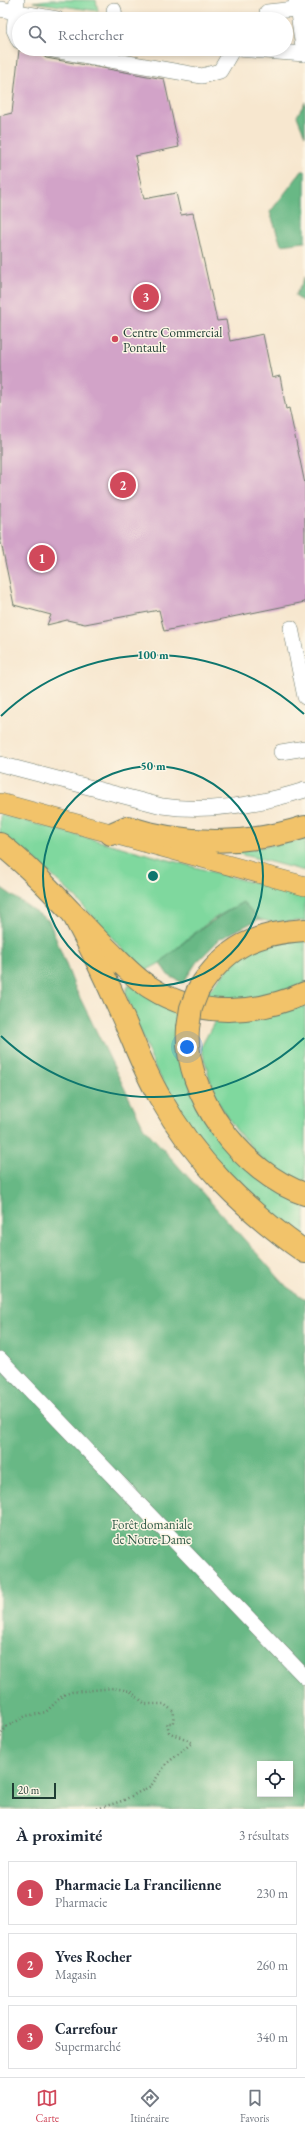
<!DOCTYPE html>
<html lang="fr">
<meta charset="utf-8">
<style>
:root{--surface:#fff;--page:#f6f6f7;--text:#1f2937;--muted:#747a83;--line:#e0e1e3;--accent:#d1495b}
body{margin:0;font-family:"EB Garamond",serif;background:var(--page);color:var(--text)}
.controls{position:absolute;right:12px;bottom:12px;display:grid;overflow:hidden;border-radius:0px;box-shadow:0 2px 6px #0003}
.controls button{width:36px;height:36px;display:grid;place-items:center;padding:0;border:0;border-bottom:1px solid var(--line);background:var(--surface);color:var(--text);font:20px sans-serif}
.scale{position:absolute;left:12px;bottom:10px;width:44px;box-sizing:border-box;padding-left:4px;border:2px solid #1f3d34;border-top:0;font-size:11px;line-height:14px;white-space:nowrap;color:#1f3d34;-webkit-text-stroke:3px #fcf5e5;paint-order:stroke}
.you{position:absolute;left:187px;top:1047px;width:14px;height:14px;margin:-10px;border:3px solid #fff;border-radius:50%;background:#1a73e8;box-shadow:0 0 0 6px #1a73e833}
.badge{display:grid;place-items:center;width:26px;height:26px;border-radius:50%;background:var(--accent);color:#fff;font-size:13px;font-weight:700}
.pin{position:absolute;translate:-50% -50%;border:2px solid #fff;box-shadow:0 1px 4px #0006}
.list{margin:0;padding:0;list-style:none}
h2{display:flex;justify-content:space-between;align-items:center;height:52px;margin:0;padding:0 16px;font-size:17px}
h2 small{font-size:13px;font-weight:400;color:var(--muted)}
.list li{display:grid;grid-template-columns:26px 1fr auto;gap:12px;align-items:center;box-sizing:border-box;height:64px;margin:0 8px 8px;padding:0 8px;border:1px solid var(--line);border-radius:0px}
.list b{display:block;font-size:15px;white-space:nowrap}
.list p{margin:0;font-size:13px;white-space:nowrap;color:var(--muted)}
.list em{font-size:13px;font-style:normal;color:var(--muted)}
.icon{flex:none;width:22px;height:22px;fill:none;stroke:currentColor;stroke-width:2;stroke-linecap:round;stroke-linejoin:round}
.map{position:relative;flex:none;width:305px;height:1809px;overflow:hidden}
.search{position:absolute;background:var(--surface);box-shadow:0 2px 6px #0003;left:12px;right:12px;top:12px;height:44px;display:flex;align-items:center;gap:10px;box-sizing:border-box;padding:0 14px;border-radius:22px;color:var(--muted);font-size:15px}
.sheet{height:268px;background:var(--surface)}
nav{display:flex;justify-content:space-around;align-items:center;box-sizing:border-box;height:56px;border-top:1px solid var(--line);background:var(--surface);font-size:11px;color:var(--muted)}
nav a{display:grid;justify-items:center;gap:2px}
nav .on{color:var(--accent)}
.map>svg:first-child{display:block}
.green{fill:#7fd89e;stroke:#4f8a69}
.forest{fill:#67b885;stroke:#437a5c;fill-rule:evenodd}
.building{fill:#d2a3c8}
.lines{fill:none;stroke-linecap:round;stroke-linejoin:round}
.minor-casing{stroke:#6b786a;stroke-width:16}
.major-casing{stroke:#6b786a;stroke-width:20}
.highway-casing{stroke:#6b786a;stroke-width:24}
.path{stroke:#6b786a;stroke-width:2.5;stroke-dasharray:1 3;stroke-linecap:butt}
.minor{stroke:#fff;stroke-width:15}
.major{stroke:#f2c36a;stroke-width:19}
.highway{stroke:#f2c36a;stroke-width:22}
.highway-bridge-casing{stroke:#6b786a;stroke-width:24;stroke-linecap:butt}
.highway-bridge{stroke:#f2c36a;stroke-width:22}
.ring{fill:none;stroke:#0f766e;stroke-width:2}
.poi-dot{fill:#d1495b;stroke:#fcf5e5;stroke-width:1.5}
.labels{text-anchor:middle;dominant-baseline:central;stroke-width:3;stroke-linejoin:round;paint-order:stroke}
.poi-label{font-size:13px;fill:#1f3d34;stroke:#fcf5e5;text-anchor:start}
.park-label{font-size:13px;fill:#325c49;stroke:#fcf5e5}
.centre{fill:#0f766e;stroke:#fcf5e5;stroke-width:2}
.ring-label{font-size:12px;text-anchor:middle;font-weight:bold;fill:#0f766e;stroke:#fcf5e5;stroke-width:3;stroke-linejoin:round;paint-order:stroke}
</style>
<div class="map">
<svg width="305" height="1809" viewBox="0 0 305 1809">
<rect width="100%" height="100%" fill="#fcf5e5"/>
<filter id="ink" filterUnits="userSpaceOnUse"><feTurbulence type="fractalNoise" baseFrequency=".025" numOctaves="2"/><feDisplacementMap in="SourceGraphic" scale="8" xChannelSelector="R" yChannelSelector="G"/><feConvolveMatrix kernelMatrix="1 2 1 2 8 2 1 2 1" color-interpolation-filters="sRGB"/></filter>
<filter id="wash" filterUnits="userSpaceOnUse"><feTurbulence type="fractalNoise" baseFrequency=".012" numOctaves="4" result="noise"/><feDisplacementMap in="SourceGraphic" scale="16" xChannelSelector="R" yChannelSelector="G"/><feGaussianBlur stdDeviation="0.9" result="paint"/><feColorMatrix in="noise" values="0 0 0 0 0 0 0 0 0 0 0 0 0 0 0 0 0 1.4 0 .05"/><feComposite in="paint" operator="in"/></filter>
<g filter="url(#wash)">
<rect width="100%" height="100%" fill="#f7e7cf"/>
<g class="green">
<path d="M52,0H96L98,11L33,2Z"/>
<path d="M0,814L305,897V921L271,922L259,919L243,902L213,919L187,939L160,963L143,972L76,898L35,860L0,834Z"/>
<path d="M305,839V871L232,852Z"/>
<path d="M305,935V984L262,1000L212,1001L207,993L246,948Z"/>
<path d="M129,985L177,1008L179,1039L191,1088L305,1203V1243L216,1164L185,1121L155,1068L125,993Z"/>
<path d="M305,1003V1184L271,1168L237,1131L215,1098L201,1047L215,1021H256Z"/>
</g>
<g class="forest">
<path d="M305,102V136L297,116Z"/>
<path d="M302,171H305V242L281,245L270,212Z"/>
<path d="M305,277V303L295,296Z"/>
<path d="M0,887L49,921L76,990L144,1128L287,1287L305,1299V1809H0ZM260,1764H290V1794H260Z"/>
<path d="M243,902L259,919L220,939L196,963L183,983L168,975L160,963C186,939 212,920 243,902Z"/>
</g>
<g id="blocks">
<path class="building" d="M19,50L41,54L46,58L164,79L179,147L135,156L144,199L176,193L181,215L193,213L217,321L226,320L230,341L263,334L272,378L280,376L286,409L289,408L305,484V602L164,631L159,610L85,624L67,620L47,625L51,615L14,605L0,537V116L12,113Z"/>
</g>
</g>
<g filter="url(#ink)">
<use href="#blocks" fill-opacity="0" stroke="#6b786a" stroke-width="1"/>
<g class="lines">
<defs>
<g id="minor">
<path d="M17,0L14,30L19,41"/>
<path d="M296,0L304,54"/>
<path d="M0,9L57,19"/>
<path d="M114,10L115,19"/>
<path d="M267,12L305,8"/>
<path d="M48,49L202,76L220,71L233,49"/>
<path d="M237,49L305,54"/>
<path d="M291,628L305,697"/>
<path d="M281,752L305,748"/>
<path d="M0,764L162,806C209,813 260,804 305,790"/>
<path d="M0,1359L305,1677"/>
</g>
<path id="major" d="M0,803L305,886"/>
<g id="highway">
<path d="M111,834L127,827C184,846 249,845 305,827"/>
<path d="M0,844C41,876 73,916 110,952C123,965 136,979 151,988C198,1018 255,1015 305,993"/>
<path d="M75,918C91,948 106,979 120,1011C133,1039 143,1069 159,1096C196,1162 244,1209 305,1252"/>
<path d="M198,990C225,947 255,933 305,930"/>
<path d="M188,1028C183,1094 243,1174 305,1194"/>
</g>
</defs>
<use href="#minor" class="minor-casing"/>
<use href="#major" class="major-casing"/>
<use href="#highway" class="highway-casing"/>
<path class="path" d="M0,1737L6,1727L26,1716L46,1712L63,1695L72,1692L114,1688L130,1691L145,1704H164L174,1712L173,1723H167L169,1732C177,1737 185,1737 192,1743L166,1764L151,1786L122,1801L96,1809"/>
<use href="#minor" class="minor"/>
<use href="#major" class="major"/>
<use href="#highway" class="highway"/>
<defs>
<path id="highway-bridge" d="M188,1028L191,1008L198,990"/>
</defs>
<use href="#highway-bridge" class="highway-bridge-casing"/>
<use href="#highway-bridge" class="highway-bridge"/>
</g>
</g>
<g class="ring">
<circle cx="153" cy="876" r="110"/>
<path d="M304 1038A221 221 0 0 1 1 1036M1 716A221 221 0 0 1 304 714"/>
</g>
<circle class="poi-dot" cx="115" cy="339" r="4"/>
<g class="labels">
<g class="poi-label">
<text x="123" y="332">Centre Commercial<tspan x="123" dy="15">Pontault</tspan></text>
</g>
<g class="park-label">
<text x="152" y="1524">Forêt domaniale<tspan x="152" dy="15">de Notre-Dame</tspan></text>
</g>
</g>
<circle cx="153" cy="876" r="6" class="centre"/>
<g class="ring-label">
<text x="153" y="659">100 m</text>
<text x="153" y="770">50 m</text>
</g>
</svg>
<div class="controls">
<button><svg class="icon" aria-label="locate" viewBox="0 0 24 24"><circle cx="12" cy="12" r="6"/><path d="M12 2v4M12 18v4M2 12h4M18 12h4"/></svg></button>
</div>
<div class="scale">20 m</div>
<div class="you"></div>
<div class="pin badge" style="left:42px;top:558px">1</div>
<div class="pin badge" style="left:123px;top:485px">2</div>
<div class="pin badge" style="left:146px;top:297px">3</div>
<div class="search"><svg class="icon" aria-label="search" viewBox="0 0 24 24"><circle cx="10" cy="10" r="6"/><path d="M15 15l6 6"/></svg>Rechercher</div>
</div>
<section class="sheet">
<h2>À proximité<small>3 résultats</small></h2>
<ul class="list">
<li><span class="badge">1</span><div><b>Pharmacie La Francilienne</b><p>Pharmacie</p></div><em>230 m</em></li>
<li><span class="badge">2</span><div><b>Yves Rocher</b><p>Magasin</p></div><em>260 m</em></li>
<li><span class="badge">3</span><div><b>Carrefour</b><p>Supermarché</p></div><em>340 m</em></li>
</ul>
</section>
<nav>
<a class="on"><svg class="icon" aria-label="map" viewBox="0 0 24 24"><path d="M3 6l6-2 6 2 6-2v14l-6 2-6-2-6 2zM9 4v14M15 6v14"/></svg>Carte</a>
<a><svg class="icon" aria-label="directions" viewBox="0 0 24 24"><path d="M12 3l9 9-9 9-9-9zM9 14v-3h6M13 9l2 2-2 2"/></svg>Itinéraire</a>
<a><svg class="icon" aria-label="saved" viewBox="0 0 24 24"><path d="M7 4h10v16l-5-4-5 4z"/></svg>Favoris</a>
</nav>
